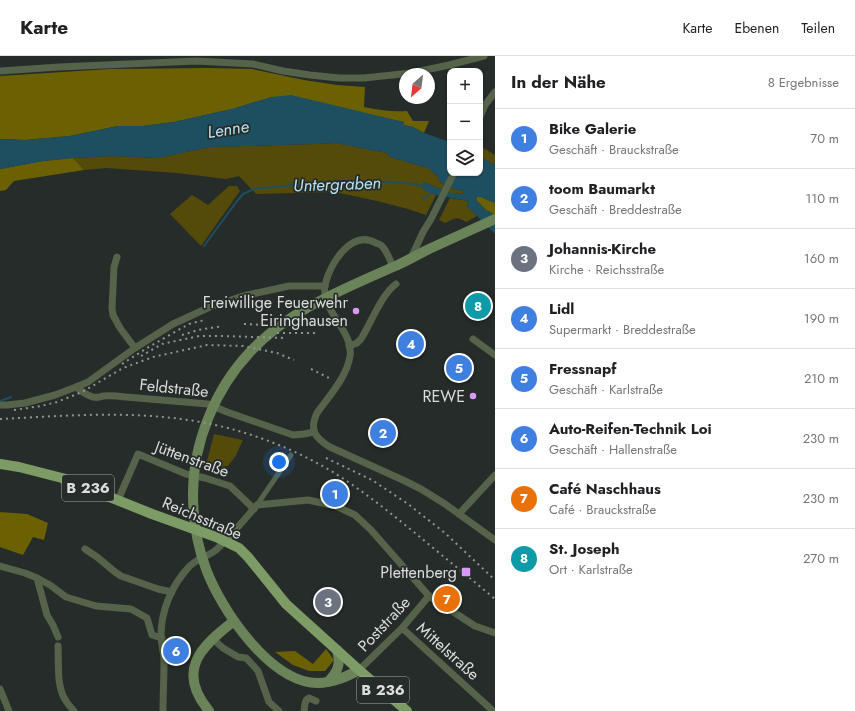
<!DOCTYPE html>
<html lang="de">
<meta charset="utf-8">
<style>
:root{--surface:#fff;--page:#f6f6f6;--text:#202124;--muted:#757577;--line:#e0e0e0;--accent:#735783}
body{margin:0;font-family:Jost,sans-serif;background:var(--page);color:var(--text)}
.controls{position:absolute;right:12px;top:12px;display:grid;overflow:hidden;border-radius:8px;box-shadow:0 1px 3px #0004}
.controls button{width:36px;height:36px;display:grid;place-items:center;padding:0;border:0;border-bottom:1px solid var(--line);background:var(--surface);color:var(--text);font:20px sans-serif}
.compass{position:absolute;left:399px;top:12px;width:36px;height:36px;border-radius:50%;background:var(--surface);box-shadow:0 1px 3px #0004;rotate:208deg}
.you{position:absolute;left:279px;top:406px;width:14px;height:14px;margin:-10px;border:3px solid #fff;border-radius:50%;background:#1a73e8;box-shadow:0 0 0 6px #1a73e833}
.badge{display:grid;place-items:center;width:26px;height:26px;border-radius:50%;background:var(--accent);color:#fff;font-size:13px;font-weight:700}
.pin{position:absolute;translate:-50% -50%;border:2px solid #fff;box-shadow:0 1px 4px #0006}
.list{margin:0;padding:0;list-style:none}
h2{display:flex;justify-content:space-between;align-items:center;height:52px;margin:0;padding:0 16px;font-size:17px}
h2 small{font-size:13px;font-weight:400;color:var(--muted)}
.list li{display:grid;grid-template-columns:26px 1fr auto;gap:12px;align-items:center;box-sizing:border-box;height:60px;padding:0 16px;border-top:1px solid var(--line)}
.list b{display:block;font-size:15px;white-space:nowrap}
.list p{margin:0;font-size:13px;white-space:nowrap;color:var(--muted)}
.list em{font-size:13px;font-style:normal;color:var(--muted)}
.icon{flex:none;width:22px;height:22px;fill:none;stroke:currentColor;stroke-width:2;stroke-linecap:round;stroke-linejoin:round}
.map{position:relative;flex:none;width:495px;height:655px;overflow:hidden}
header{display:flex;align-items:center;gap:24px;box-sizing:border-box;height:56px;padding:0 20px;background:var(--surface);border-bottom:1px solid var(--line)}
header strong{font-size:19px}
nav{display:flex;gap:22px;margin-inline-start:auto;font-size:14px}
main{display:flex}
aside{flex:1;background:var(--surface)}
.map>svg:first-child{display:block}
.green{fill:#544b0b}
.forest{fill:#6b6002}
.water{fill:#1d4f60}
.lines{fill:none;stroke-linecap:round;stroke-linejoin:round}
.stream{stroke:#1d4f60;stroke-width:2}
.pedestrian{stroke:#546349;stroke-width:5}
.minor{stroke:#546349;stroke-width:7}
.secondary{stroke:#6b8359;stroke-width:10}
.primary{stroke:#7d9b64;stroke-width:10}
.rail{stroke:#909592;stroke-width:2;stroke-dasharray:2 4;stroke-linecap:butt}
.poi-dot{fill:#d99af7;stroke:#262c29;stroke-width:1.5}
.labels{text-anchor:middle;dominant-baseline:central;stroke-width:3.5;stroke-linejoin:round;paint-order:stroke}
.shield{fill:#262c29;stroke:#a4a9a6;stroke-width:1}
.shield-label{font-size:15px;font-weight:bold;fill:#dadedc}
.poi-label{font-size:16px;fill:#dadedc;stroke:#262c29;text-anchor:end}
.street-label{font-size:16px;fill:#dadedc;stroke:#262c29}
.water-label{font-size:17px;font-style:italic;fill:#b5e2f3;stroke:#262c29}
</style>
<header>
<strong>Karte</strong>
<nav><a>Karte</a><a>Ebenen</a><a>Teilen</a></nav>
</header>
<main>
<div class="map">
<svg width="495" height="655" viewBox="0 0 495 655">
<rect width="100%" height="100%" fill="#262c29"/>
<g class="green">
<path d="M336,87L387,97L390,101L428,112L437,120L441,127L453,133L463,135L464,138L451,137L423,126V133L436,139L426,159L408,153L377,145L335,136L256,138L239,120L226,123L177,117L106,112L84,114L73,102L113,100L158,102L210,91L316,88H320Z"/>
<path d="M480,90L495,99V109L480,101Z"/>
<path d="M229,130H237L240,135L201,190L170,158L192,139L208,149Z"/>
<path d="M450,142L468,145L467,150L477,160L466,166C456,160 454,163 445,167L439,164Z"/>
<path d="M214,378L243,384L235,401L228,410L222,411L206,409Z"/>
</g>
<g class="forest">
<path d="M210,12L252,13L304,24L337,29L365,31L364,51C379,54 392,56 407,55L413,65H429L424,77L413,71L403,69L404,66L272,41L232,53L174,66L143,70H118L70,80L25,84L0,83V20L110,13Z"/>
<path d="M73,102L84,114L14,125L6,134L0,135V113L43,105Z"/>
<path d="M477,141H481L495,147V159L486,154L476,144Z"/>
<path d="M0,456L27,458L48,467L44,484L33,481L23,499L0,491Z"/>
<path d="M326,593L334,604L325,615H309L293,609L275,596L295,595L313,608Z"/>
</g>
<path class="water" d="M291,39L404,66L403,69L413,71L424,77L450,86V117H480V101L495,109V147L481,141H477L476,144L486,154L495,159V178L467,150L468,145L436,139L422,133L423,126L451,137L464,138L463,135L453,133L441,127L437,120L428,112L390,101L387,97L336,87L320,88H316L210,91L158,102L113,100L73,102L43,105L0,113V83L25,84L70,80L118,70H143L174,66L232,53L272,41Z"/>
<g class="lines">
<g class="stream">
<path d="M423,143L431,137H434"/>
<path d="M204,190L237,145L243,138L254,133L303,128L341,125L391,126L415,128L425,131"/>
<path d="M0,345L11,341"/>
</g>
<path class="pedestrian" d="M257,449L291,399"/>
<g class="minor">
<path d="M0,15L59,11L196,5L253,8L283,15L310,19L339,22H364L411,17L449,9L484,0"/>
<path d="M480,61L485,49L495,36"/>
<path d="M117,201L114,211L112,252L113,259L120,272L135,292"/>
<path d="M411,202L423,176L431,163L454,117"/>
<path d="M393,211C391,206 386,194 382,190C380,188 378,188 376,187C351,173 330,208 325,229C320,254 354,275 350,300C347,321 329,340 317,357C309,374 315,382 330,391L405,425L421,433L445,448L495,484"/>
<path d="M473,283L495,299"/>
<path d="M349,290L357,287L361,283C371,267 381,239 396,228"/>
<path d="M76,331C81,335 87,340 93,341C97,342 99,341 103,340C110,339 118,340 126,341L208,348L227,356L293,379L304,378L314,376"/>
<path d="M0,349H7L25,347L55,339L76,331L88,326L135,292L173,268L210,251L243,240L289,230H325"/>
<path d="M118,444L138,398L186,418L205,422L230,430L254,453"/>
<path d="M459,458L495,419"/>
<path d="M85,493L97,501L115,516L121,520L158,533L172,536"/>
<path d="M0,510L25,517L37,522L50,529L66,541L96,550L131,553L147,562L152,579L162,582"/>
<path d="M37,522L47,559L53,569L58,581"/>
<path d="M402,572L493,655"/>
<path d="M213,583L223,592L238,601L246,602L249,605L258,615L269,646L279,655"/>
<path d="M58,590C59,607 56,631 66,645C68,649 72,652 74,655"/>
<path d="M359,614L402,572L429,540"/>
<path d="M0,633L9,655"/>
<path d="M163,655C163,639 164,622 164,606C164,597 161,588 161,579C161,555 172,529 188,512C195,503 207,501 216,494C231,480 244,464 257,449L308,444L336,450L355,459L371,474L429,540L475,570L495,577"/>
<path d="M304,655C305,650 304,644 309,642L316,645"/>
</g>
<g class="secondary">
<path d="M359,614C346,621 333,627 318,627C270,627 221,553 206,513C197,489 193,463 193,438C193,387 215,333 250,296C289,254 342,234 393,211C405,206 417,199 429,193C451,183 473,173 495,163"/>
<path d="M328,626C338,615 341,609 337,594"/>
<path d="M209,655C176,615 200,591 234,565"/>
</g>
<path class="primary" d="M0,408L19,411L62,422L152,458L216,481L239,492L248,501L286,548L359,614L407,655"/>
<g class="rail">
<path d="M244,268L283,270"/>
<path d="M277,277H319"/>
<path d="M182,279L198,274L223,270"/>
<path d="M141,300L162,288L199,280H223L285,282"/>
<path d="M122,308L147,292L189,268L205,264"/>
<path d="M311,313L329,322"/>
<path d="M14,354L41,350L57,346L82,336L123,312L153,301L207,289L243,290L277,297L294,304"/>
<path d="M0,363C60,360 121,355 181,363C235,370 289,389 336,418C366,437 393,459 420,481C445,502 470,522 495,543"/>
<path d="M326,402L372,424L408,448L445,477L495,524"/>
</g>
</g>
<g class="poi-dot">
<circle cx="356" cy="255" r="4"/>
<circle cx="473" cy="340" r="4"/>
<rect x="461" y="511" width="10" height="10" rx="2"/>
</g>
<g class="labels">
<g class="shield">
<rect x="62" y="419" width="52" height="26" rx="3"/>
<rect x="357" y="621" width="52" height="26" rx="3"/>
</g>
<g class="shield-label">
<text x="88" y="432">B 236</text>
<text x="383" y="634">B 236</text>
</g>
<g class="poi-label">
<text x="348" y="246">Freiwillige Feuerwehr<tspan x="348" dy="18">Eiringhausen</tspan></text>
<text x="465" y="340">REWE</text>
<text x="457" y="516">Plettenberg</text>
</g>
<g class="street-label">
<text transform="translate(174 332) rotate(6)">Feldstraße</text>
<text transform="translate(192 403) rotate(20)">Jüttenstraße</text>
<text transform="translate(202 462) rotate(23)">Reichsstraße</text>
<text transform="translate(384 568) rotate(-47)">Poststraße</text>
<text transform="translate(448 595) rotate(42)">Mittelstraße</text>
</g>
<g class="water-label">
<text transform="translate(228 73) rotate(-9)">Lenne</text>
<text transform="translate(337 128) rotate(-2)">Untergraben</text>
</g>
</g>
</svg>
<div class="controls">
<button>+</button>
<button>−</button>
<button><svg class="icon" aria-label="layers" viewBox="0 0 24 24"><path d="M12 4l9 5-9 5-9-5zM3 14l9 5 9-5"/></svg></button>
</div>
<svg class="compass" viewBox="-18 -18 36 36"><path d="M0-13l5 13h-10z" fill="#e53935"/><path d="M0 13l5-13h-10z" fill="#757577"/></svg>
<div class="you"></div>
<div class="pin badge" style="left:335px;top:438px;background:#3f7fe0">1</div>
<div class="pin badge" style="left:383px;top:377px;background:#3f7fe0">2</div>
<div class="pin badge" style="left:328px;top:546px;background:#6b7280">3</div>
<div class="pin badge" style="left:411px;top:288px;background:#3f7fe0">4</div>
<div class="pin badge" style="left:459px;top:312px;background:#3f7fe0">5</div>
<div class="pin badge" style="left:176px;top:595px;background:#3f7fe0">6</div>
<div class="pin badge" style="left:447px;top:543px;background:#e8710a">7</div>
<div class="pin badge" style="left:478px;top:250px;background:#0f9aa8">8</div>
</div>
<aside>
<h2>In der Nähe<small>8 Ergebnisse</small></h2>
<ul class="list">
<li><span class="badge" style="background:#3f7fe0">1</span><div><b>Bike Galerie</b><p>Geschäft · Brauckstraße</p></div><em>70 m</em></li>
<li><span class="badge" style="background:#3f7fe0">2</span><div><b>toom Baumarkt</b><p>Geschäft · Breddestraße</p></div><em>110 m</em></li>
<li><span class="badge" style="background:#6b7280">3</span><div><b>Johannis-Kirche</b><p>Kirche · Reichsstraße</p></div><em>160 m</em></li>
<li><span class="badge" style="background:#3f7fe0">4</span><div><b>Lidl</b><p>Supermarkt · Breddestraße</p></div><em>190 m</em></li>
<li><span class="badge" style="background:#3f7fe0">5</span><div><b>Fressnapf</b><p>Geschäft · Karlstraße</p></div><em>210 m</em></li>
<li><span class="badge" style="background:#3f7fe0">6</span><div><b>Auto-Reifen-Technik Loi</b><p>Geschäft · Hallenstraße</p></div><em>230 m</em></li>
<li><span class="badge" style="background:#e8710a">7</span><div><b>Café Naschhaus</b><p>Café · Brauckstraße</p></div><em>230 m</em></li>
<li><span class="badge" style="background:#0f9aa8">8</span><div><b>St. Joseph</b><p>Ort · Karlstraße</p></div><em>270 m</em></li>
</ul>
</aside>
</main>
